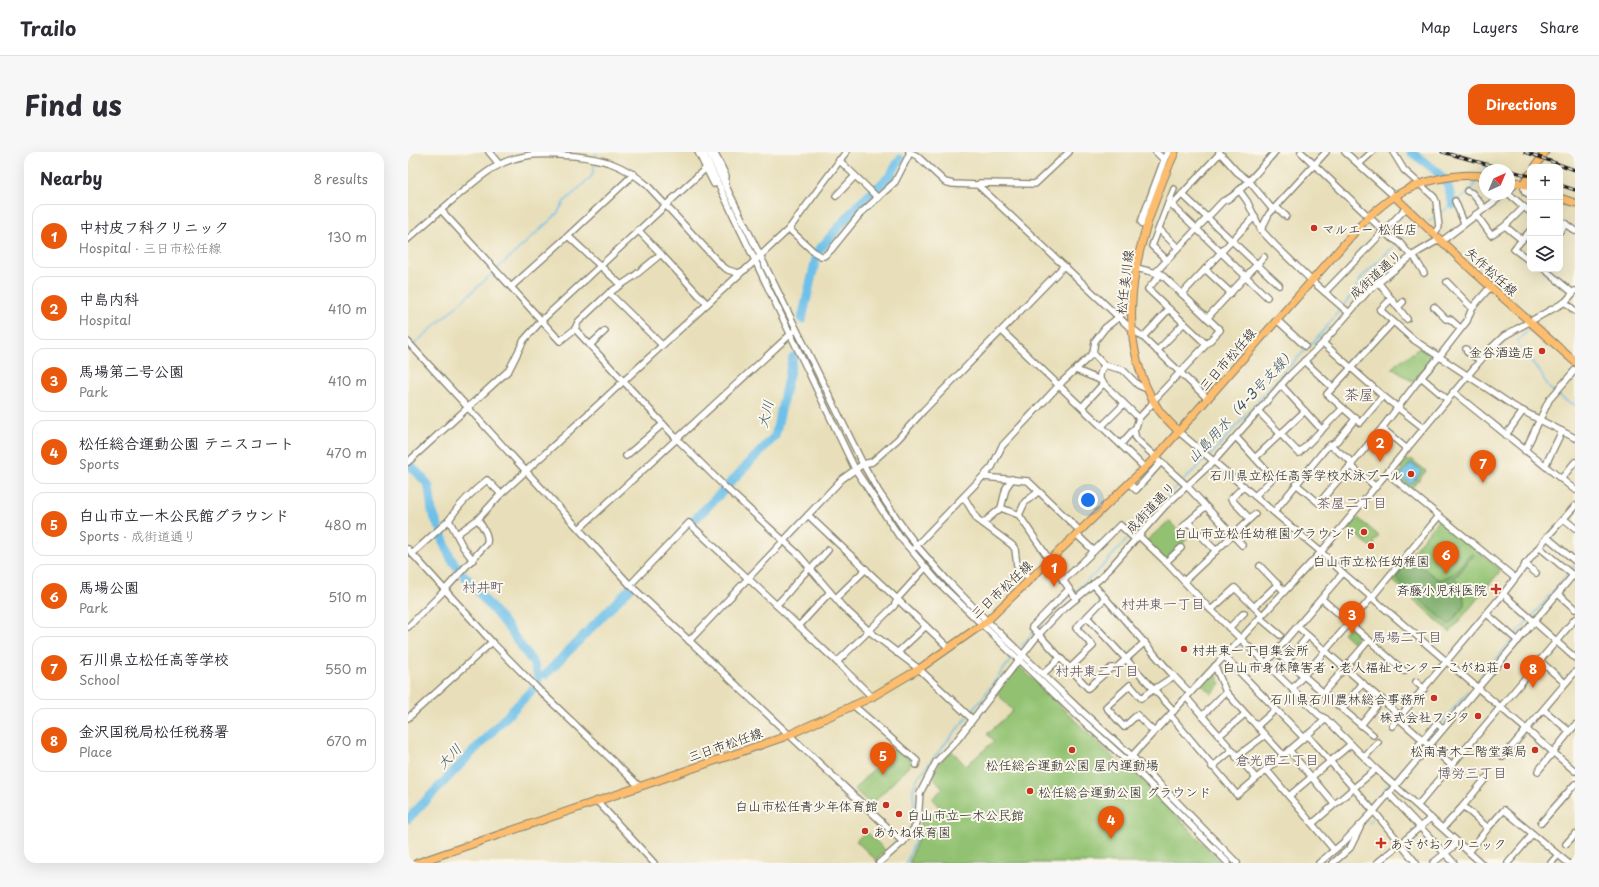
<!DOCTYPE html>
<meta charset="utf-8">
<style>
:root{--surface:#fff;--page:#f7f7f7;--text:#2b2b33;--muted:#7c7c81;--line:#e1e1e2;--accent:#ea580c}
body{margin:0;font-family:"Playpen Sans","Klee One",sans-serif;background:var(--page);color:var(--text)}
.controls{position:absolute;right:12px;top:12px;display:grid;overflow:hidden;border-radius:8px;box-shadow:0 4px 16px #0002}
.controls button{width:36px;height:36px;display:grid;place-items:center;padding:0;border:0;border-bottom:1px solid var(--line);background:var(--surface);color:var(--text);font:20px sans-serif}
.compass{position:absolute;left:1071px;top:12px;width:36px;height:36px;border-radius:50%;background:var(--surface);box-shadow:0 4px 16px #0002;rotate:44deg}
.you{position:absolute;left:680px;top:348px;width:14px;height:14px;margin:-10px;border:3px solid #fff;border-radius:50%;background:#1a73e8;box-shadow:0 0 0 6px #1a73e833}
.badge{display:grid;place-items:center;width:26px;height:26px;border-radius:50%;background:var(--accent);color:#fff;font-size:13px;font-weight:700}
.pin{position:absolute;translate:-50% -33px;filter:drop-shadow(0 1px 2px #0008)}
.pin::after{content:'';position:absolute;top:21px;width:14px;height:12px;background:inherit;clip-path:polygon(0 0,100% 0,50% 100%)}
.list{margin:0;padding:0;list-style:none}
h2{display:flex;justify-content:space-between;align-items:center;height:52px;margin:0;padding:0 16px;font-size:17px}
h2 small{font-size:13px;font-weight:400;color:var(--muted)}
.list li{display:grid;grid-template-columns:26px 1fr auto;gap:12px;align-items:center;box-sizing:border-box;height:64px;margin:0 8px 8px;padding:0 8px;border:1px solid var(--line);border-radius:12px}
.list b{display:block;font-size:15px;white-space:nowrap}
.list p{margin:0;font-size:13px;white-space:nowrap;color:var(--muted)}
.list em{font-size:13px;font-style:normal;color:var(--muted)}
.icon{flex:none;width:22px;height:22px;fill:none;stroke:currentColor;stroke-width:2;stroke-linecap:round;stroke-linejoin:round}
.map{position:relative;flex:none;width:1167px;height:711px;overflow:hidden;border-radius:12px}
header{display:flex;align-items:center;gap:24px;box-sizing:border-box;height:56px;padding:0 20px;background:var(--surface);border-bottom:1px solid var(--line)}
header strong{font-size:19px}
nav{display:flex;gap:22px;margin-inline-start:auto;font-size:14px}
.intro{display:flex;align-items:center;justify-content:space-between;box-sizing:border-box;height:96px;padding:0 24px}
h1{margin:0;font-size:28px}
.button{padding:10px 18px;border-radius:12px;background:var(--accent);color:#fff;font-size:14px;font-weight:700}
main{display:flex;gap:24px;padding:0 24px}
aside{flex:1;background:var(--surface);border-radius:12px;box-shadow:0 4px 16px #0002}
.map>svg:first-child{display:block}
.green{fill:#92c271;stroke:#576f46}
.forest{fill:#75a863;stroke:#486240}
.water{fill:#6dc0e9;stroke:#446e82}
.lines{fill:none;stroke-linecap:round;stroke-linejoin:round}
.stream{stroke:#6dc0e9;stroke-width:1.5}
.river{stroke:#6dc0e9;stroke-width:9}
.minor-casing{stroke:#827e6b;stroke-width:8}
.major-casing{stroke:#827e6b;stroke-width:9}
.minor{stroke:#fff;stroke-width:5.5}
.major{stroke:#fcbd6e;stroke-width:7}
.rail-casing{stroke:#1c1c1c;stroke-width:3}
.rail{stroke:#fbf7ec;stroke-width:1.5;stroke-dasharray:4.5;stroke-linecap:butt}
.poi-dot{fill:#c8321e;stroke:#fbf7ec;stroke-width:1.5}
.labels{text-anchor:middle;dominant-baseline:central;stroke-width:4;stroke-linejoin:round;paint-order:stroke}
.poi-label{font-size:13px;fill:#1c1c1c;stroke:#fbf7ec;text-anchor:end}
.street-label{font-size:13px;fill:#1c1c1c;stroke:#fbf7ec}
.water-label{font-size:14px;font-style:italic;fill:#385564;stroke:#fbf7ec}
.neighbourhood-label{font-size:14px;fill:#584e5f;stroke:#fbf7ec}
.quarter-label{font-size:15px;fill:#584e5f;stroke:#fbf7ec}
</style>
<header>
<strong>Trailo</strong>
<nav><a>Map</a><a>Layers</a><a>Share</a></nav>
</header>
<div class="intro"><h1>Find us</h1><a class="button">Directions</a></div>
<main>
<aside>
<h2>Nearby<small>8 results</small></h2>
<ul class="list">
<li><span class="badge">1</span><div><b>中村皮フ科クリニック</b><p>Hospital · 三日市松任線</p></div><em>130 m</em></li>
<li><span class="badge">2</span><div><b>中島内科</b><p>Hospital</p></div><em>410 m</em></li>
<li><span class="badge">3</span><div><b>馬場第二号公園</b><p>Park</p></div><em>410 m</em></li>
<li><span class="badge">4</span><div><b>松任総合運動公園 テニスコート</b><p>Sports</p></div><em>470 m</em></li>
<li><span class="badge">5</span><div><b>白山市立一木公民館グラウンド</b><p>Sports · 成街道通り</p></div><em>480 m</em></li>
<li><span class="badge">6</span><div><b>馬場公園</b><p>Park</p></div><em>510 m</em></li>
<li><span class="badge">7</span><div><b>石川県立松任高等学校</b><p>School</p></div><em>550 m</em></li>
<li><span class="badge">8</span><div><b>金沢国税局松任税務署</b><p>Place</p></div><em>670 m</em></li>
</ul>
</aside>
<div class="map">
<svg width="1167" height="711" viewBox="0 0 1167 711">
<rect width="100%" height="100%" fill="#fbf7ec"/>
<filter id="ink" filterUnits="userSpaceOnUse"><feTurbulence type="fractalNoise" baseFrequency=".025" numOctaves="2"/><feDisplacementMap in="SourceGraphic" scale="8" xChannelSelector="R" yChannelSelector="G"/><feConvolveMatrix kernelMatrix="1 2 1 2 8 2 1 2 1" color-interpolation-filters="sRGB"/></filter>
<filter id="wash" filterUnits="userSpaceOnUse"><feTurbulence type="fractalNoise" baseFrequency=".012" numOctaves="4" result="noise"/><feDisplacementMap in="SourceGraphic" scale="16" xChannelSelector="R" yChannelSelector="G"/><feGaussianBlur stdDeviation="0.9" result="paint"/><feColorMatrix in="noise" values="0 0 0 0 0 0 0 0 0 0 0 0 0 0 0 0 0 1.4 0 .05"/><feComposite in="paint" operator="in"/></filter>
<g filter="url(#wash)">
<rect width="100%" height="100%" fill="#e8dfba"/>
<g class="green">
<path d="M1014,193L1029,203L1005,230L984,216C993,206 1004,204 1014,193Z"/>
<path d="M998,307L1001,309L1003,307L1018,319L1003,337L988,325L995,317L991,315Z"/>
<path d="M950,366L971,384L966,390L967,392L964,396L941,377Z"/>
<path d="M1031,367L1093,418L1042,480L983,427Z"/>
<path d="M761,369L779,387L758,409L738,389Z"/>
<path d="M942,474L952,482L945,490L935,481Z"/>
<path d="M611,514L712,612L722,618L740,633L813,711H501L512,681L510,680L514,667L519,669L532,656L524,647L535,636L524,624L534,608L544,599L558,614L586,589L579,582L605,559L589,541Z"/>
<path d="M807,520L813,532L803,542L794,533Z"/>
<path d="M488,594L505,610L463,653L446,637Z"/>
<path d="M458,679L477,698L468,708L448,689Z"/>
</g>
<path class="forest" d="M1064,401L1066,403L1047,426L1051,432L1048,437L1055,443L1057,453L1041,473L987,426L1003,407L1031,428L1043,423Z"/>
<path class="water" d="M1003,311L1014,319L1003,333L992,324Z"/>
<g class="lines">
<g class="stream">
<path d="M188,1V4"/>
<path d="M1073,22L1080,12"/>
<path d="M1062,39L1070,27"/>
<path d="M1030,63L1060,41"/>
<path d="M1021,69L1027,65"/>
<path d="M992,88L1011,74"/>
<path d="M89,117L149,62L156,50L183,25L185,21L187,11"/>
<path d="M1120,179L1110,188V192L1132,220L1141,236L1157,248L1167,253"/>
<path d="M0,198L86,120"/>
<path d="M802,304L875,221L912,183L945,141L953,126L989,91"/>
<path d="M776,328L799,306"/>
<path d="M724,381L751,351L773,331"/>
<path d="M1162,419L1167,413"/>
<path d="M665,441L692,417L722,384"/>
<path d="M1124,465L1160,421"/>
<path d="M628,477L662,443"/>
<path d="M1107,484L1121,467"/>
<path d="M614,494L625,480"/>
<path d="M1072,526L1105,487"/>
<path d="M562,562L602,509"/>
<path d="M1032,572L1060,540"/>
<path d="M1019,588L1030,576"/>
<path d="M986,627L1016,592"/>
<path d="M973,642L981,632"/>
<path d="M506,656L505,637L510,625L559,565"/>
<path d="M961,671L968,663"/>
<path d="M498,711L509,684V681"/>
<path d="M919,711L937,696"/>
</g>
<g class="river">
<path d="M1003,0L1026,17L1039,31L1045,53"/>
<path d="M410,99L450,53L482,24L492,7"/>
<path d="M394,167L408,106"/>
<path d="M3,314L18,330L21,335L24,359L30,374"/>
<path d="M320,333L367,284L385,205"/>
<path d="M283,371L316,338"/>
<path d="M33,382L43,407L51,417"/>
<path d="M56,423L98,473L126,512L130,525L129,531"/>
<path d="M138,522L222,436"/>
<path d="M0,667L125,537"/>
</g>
</g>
</g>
<g filter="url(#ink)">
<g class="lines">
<defs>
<g id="minor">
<path d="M81,0L91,12"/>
<path d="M290,0L306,32"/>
<path d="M295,0L447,317L491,384L531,431L665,560L719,609L820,711"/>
<path d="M301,0L455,312L471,340L494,374L509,394L538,427L579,469L668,554L724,604L829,711"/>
<path d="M306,0L318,24L317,33"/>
<path d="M501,0L509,4L537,30L545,32L570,33L572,31L627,32L661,0"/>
<path d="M811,0L829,20L841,29L865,58"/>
<path d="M893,0L982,85L992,91L1003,104"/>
<path d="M937,0L986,44"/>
<path d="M985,0L996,18L1026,45L1028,49L1031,75L1026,82"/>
<path d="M431,8L470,46"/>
<path d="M756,8L760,0"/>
<path d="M951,12L964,0"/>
<path d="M1115,32L1117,40L1122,43"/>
<path d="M570,33L718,172L735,185L800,247"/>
<path d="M831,38L839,49L853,78L867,93L904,129L941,161"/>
<path d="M1101,38L1110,30"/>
<path d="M1059,39L1064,41L1076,56"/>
<path d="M774,42L871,133"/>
<path d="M1101,42L1122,60"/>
<path d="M428,44L447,24"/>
<path d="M1047,49L1056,71"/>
<path d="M760,52L766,37"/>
<path d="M764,53L812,1"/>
<path d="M868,55L878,64"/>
<path d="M33,58L152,189L167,177L170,170L201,141L225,125L253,102L299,152"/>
<path d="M1068,62L1083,83L1097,74L1116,55"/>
<path d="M1152,68L1167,79"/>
<path d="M1097,74L1114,88"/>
<path d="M738,75L733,70L756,8L748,0"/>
<path d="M381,77L406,100L413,104H416L423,98L453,61L487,30L502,1"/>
<path d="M751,77L770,96"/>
<path d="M230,78L253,102"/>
<path d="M853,78L861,62L918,0"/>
<path d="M1122,79L1106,97L1122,109"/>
<path d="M1152,79L1158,72"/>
<path d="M160,84L226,22"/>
<path d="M0,87C17,72 35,56 53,41C73,24 91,8 118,4C134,1 150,3 167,4C196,7 216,13 239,33L314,114L320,118L330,121L337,118L381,77L438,0"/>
<path d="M1034,89L1096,42"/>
<path d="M1005,103L1016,121"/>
<path d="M759,108L744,94L760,52L764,53L859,145"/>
<path d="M797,117L823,141"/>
<path d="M1136,117L1165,141"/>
<path d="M747,121L815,49C829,46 856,12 867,0"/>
<path d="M753,122L740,137L798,192"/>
<path d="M970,130L999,167"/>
<path d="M1039,130L1064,156"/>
<path d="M103,135L160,84L213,133"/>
<path d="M917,140L998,56"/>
<path d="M201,141L254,193"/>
<path d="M774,142L847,64"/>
<path d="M983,147L972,158L1006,188L1107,255L1167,286"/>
<path d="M1157,150L1167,159"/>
<path d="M990,155L995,150"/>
<path d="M1026,155L1038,167H1042L1052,176"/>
<path d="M799,166L856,105"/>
<path d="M869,168L897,194"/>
<path d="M167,177L269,287L317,335L390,402L434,454L461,479L511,517L564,567"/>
<path d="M594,179L737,316"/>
<path d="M735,185L761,157"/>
<path d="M0,190L222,433L495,690"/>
<path d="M915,191L975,244L1016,276"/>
<path d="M182,193L197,179"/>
<path d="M1058,197L1059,200L1072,208"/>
<path d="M749,199L776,171"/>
<path d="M685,201L696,213L715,218L730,233L739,237"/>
<path d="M896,209L925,236"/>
<path d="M696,213L692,222V228L731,266"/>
<path d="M668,218L692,228"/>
<path d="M1013,225L1040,248"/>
<path d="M873,233L914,278"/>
<path d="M1045,240L1167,338"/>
<path d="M975,244L952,271L919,242L985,170"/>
<path d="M674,255L695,232"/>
<path d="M850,259L891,301L935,256"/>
<path d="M694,274L716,252"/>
<path d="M974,276L999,297"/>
<path d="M726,278L728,287L778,333L834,393"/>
<path d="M771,280L913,400L935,421L1167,619"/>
<path d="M1098,283L1115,259"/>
<path d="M828,285L865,326L847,344"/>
<path d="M713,292L728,275L731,266L743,253L745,249L812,178L753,122L728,116"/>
<path d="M922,293L944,310"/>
<path d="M1117,299L1141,248L1167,218"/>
<path d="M218,304L255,272"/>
<path d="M847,306L897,259"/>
<path d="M0,310L101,218L116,188L134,168L298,16"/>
<path d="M942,313L968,335"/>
<path d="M1137,314L1154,279"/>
<path d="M979,321L1107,426"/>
<path d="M575,325L620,329L671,378"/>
<path d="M1153,327L1167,310"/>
<path d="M721,331L728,338L753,310"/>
<path d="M888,332L911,351L974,276L1010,229L1031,205L1059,169L1064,156L1083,134"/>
<path d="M836,334L823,347L841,366"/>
<path d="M556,345L569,367L604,393L607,397L609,414L622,427"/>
<path d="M797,355L780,370L808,399"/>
<path d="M593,356L611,363L668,447"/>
<path d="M866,360L918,296L929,289L948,266"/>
<path d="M400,363L541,496"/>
<path d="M611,363L617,350L630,340"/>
<path d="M1156,367L1167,376"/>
<path d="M575,371L593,356L598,336L604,327"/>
<path d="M774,376L780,370"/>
<path d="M171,377L385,180"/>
<path d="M49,382L70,367"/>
<path d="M730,383L756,408L799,454L911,563L918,567L968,617L1073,711"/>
<path d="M1139,385L1167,409"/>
<path d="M507,395L584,315L594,294L655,229L679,207L685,201L687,189L697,176L711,165L724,148"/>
<path d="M1131,395L1167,425"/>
<path d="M0,397L84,490L129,536L231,634"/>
<path d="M686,399L712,373L727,387"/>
<path d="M4,402L41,368"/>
<path d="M65,408L55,395L41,368C51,352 64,340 79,328L93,342"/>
<path d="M758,410L773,396"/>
<path d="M1117,412L1128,421"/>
<path d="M852,414L876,439"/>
<path d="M403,417L420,398"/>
<path d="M655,429L686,399L668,382"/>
<path d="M776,429L847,362"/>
<path d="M685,432L763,521L782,541"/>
<path d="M222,433L281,371L429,510L464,545"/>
<path d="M661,437L624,475L680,536L703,516H708L737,490"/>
<path d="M1095,442L1167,506"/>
<path d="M1150,442L1167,457"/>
<path d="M428,446L458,417"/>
<path d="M914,447L996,519"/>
<path d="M368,453C381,442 389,427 402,416"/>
<path d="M846,455L870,432"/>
<path d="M803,458L827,436L854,463"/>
<path d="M1079,462L1110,489"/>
<path d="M679,465L766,559"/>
<path d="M852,466L872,483"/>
<path d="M391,474L422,440"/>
<path d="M0,475L34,441L79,391C81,382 74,375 70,367L93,342L334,120"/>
<path d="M890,475L992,564"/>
<path d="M821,476L836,461"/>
<path d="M281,489L434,327L455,312L464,310L490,287L515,259L656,114"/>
<path d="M868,500L953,573L974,547"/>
<path d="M489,501L518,474"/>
<path d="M816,504L896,586"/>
<path d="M1131,508L1157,531"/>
<path d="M879,509L900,484"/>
<path d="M429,510L486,454L490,446L517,416"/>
<path d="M858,511L935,421"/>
<path d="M807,514L818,540L875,603"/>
<path d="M662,516L685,494L668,476L697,446"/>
<path d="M635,522L652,506"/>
<path d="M1008,530L1016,537"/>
<path d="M884,537L964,445L1031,364"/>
<path d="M916,540L961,488"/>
<path d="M778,545L848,626"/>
<path d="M445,553L509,609L508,613"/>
<path d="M935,556L955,531"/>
<path d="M1136,558L1161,579"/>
<path d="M762,563L829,643L918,567"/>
<path d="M794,564L818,540"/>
<path d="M0,566L84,490"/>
<path d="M990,566L1043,613"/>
<path d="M953,573L965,583"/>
<path d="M849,574L868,557"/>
<path d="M984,574L1095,442L1139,385L1167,354"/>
<path d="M746,580L729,563L716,575L698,555L722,533L733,546L766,524"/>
<path d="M899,583L969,663L1008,711"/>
<path d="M811,584L837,562"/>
<path d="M1008,596L1029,571L1035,577"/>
<path d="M881,598L926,652"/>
<path d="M828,605L857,583"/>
<path d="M957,605L970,590"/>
<path d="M1095,605L1167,520"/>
<path d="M721,607L913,400L1081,198L1096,184L1157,150L1167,139"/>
<path d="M804,615L823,599"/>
<path d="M858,617L926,698"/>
<path d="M1130,619L1167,573"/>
<path d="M980,641L1046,711"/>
<path d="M881,644L943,592"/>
<path d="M189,649L246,711"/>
<path d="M1010,653L1167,467"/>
<path d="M1055,654L1078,626"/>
<path d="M905,671L968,617"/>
<path d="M1133,671L1167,632"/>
<path d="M1035,676L1055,654L1080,676L1061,700"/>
<path d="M1080,676L1096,658L1125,682"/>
<path d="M1158,692L1167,682"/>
<path d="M471,711L495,690L507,675L510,668L512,641L528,610L549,588L630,483L650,462L694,425L757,354L806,309L882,223L915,191L961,138L1005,103L1032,87"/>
<path d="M911,711L937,689L966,659L1167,421"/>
<path d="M925,711L942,696L952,676"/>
<path d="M969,711L1023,666"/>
<path d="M1025,711L1050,691"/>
<path d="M1100,711L1125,682L1160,711"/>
<path d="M1143,711L1150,703"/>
</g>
<g id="major">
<path d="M767,0C732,79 699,175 749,255C754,264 764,272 771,280"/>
<path d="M1127,15L1137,0"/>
<path d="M1101,29L1122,34"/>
<path d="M1115,32L1122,22"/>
<path d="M986,44L1066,120L1167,210"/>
<path d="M1152,46L1167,51"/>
<path d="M9,711L376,585L464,545L511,517L579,469L748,305L960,65C969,58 977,50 987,44C1013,28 1047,21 1077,24"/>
</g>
</defs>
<use href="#minor" class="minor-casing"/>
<use href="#major" class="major-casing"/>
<use href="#minor" class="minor"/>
<use href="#major" class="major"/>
<defs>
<g id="rail">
<path d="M1034,0L1122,24"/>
<path d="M1117,0L1167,18"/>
<path d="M1152,33L1167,38"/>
</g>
</defs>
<use href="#rail" class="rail-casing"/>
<use href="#rail" class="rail"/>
</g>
</g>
<g class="poi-dot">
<circle cx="906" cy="76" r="4"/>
<circle cx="1134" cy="199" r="4"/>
<circle cx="1003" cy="322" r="4"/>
<circle cx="956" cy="380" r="4"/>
<circle cx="963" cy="394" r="4"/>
<path d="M1086 431h4v4h4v4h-4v4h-4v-4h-4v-4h4z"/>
<circle cx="776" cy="497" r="4"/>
<circle cx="1099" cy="514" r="4"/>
<circle cx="1026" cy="546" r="4"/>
<circle cx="1070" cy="564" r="4"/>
<circle cx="664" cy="598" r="4"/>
<circle cx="1127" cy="598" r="4"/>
<circle cx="622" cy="639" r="4"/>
<circle cx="478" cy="653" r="4"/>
<circle cx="491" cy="662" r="4"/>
<circle cx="457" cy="679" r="4"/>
<path d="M971 685h4v4h4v4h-4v4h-4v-4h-4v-4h4z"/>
</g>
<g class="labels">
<g class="poi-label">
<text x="914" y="76" text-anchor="start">マルエー 松任店</text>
<text x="1126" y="199">金谷酒造店</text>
<text x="995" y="322">石川県立松任高等学校水泳プール</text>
<text x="948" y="380">白山市立松任幼稚園グラウンド</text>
<text x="963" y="408" text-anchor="middle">白山市立松任幼稚園</text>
<text x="1079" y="437">斉藤小児科医院</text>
<text x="784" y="497" text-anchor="start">村井東一丁目集会所</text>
<text x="1091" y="514">白山市身体障害者・老人福祉センター こがね荘</text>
<text x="1018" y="546">石川県石川農林総合事務所</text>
<text x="1062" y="564">株式会社フジタ</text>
<text x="1119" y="598">松南青木二階堂薬局</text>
<text x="664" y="612" text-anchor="middle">松任総合運動公園 屋内運動場</text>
<text x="630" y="639" text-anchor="start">松任総合運動公園 グラウンド</text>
<text x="470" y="653">白山市松任青少年体育館</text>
<text x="499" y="662" text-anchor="start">白山市立一木公民館</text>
<text x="465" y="679" text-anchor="start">あかね保育園</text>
<text x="982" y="691" text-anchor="start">あさがおクリニック</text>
</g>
<g class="street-label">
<text transform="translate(1084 119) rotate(42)">矢作松任線</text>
<text transform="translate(967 122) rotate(-42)">成街道通り</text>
<text transform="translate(716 130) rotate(-83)">松任美川線</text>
<text transform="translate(819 207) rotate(-49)">三日市松任線</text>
<text transform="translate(742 355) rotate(-46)">成街道通り</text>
<text transform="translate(593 437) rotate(-43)">三日市松任線</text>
<text transform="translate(317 592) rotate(-19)">三日市松任線</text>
</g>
<g class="water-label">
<text transform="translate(833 253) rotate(-47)">山島用水（4-3号支線）</text>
<text transform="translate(357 262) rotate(-76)">大川</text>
<text transform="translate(41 604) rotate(-46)">大川</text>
</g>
<g class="neighbourhood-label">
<text x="944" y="350">茶屋二丁目</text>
<text x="75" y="434">村井町</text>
<text x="755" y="451">村井東一丁目</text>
<text x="999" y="484">馬場二丁目</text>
<text x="689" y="518">村井東二丁目</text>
<text x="869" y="607">倉光西二丁目</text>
<text x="1064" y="620">博労三丁目</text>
</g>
<g class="quarter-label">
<text x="951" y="241">茶屋</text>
</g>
</g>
</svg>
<div class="controls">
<button>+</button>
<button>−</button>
<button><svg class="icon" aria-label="layers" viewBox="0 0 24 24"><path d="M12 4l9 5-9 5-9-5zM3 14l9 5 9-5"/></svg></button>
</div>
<svg class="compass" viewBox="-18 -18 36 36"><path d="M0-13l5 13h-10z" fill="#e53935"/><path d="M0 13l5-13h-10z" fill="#7c7c81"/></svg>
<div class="you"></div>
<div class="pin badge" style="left:646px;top:435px">1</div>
<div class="pin badge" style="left:972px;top:310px">2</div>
<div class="pin badge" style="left:944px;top:482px">3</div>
<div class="pin badge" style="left:703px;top:687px">4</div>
<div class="pin badge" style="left:475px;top:623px">5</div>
<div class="pin badge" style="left:1038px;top:422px">6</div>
<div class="pin badge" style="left:1075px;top:331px">7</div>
<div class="pin badge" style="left:1125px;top:536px">8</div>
</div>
</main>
